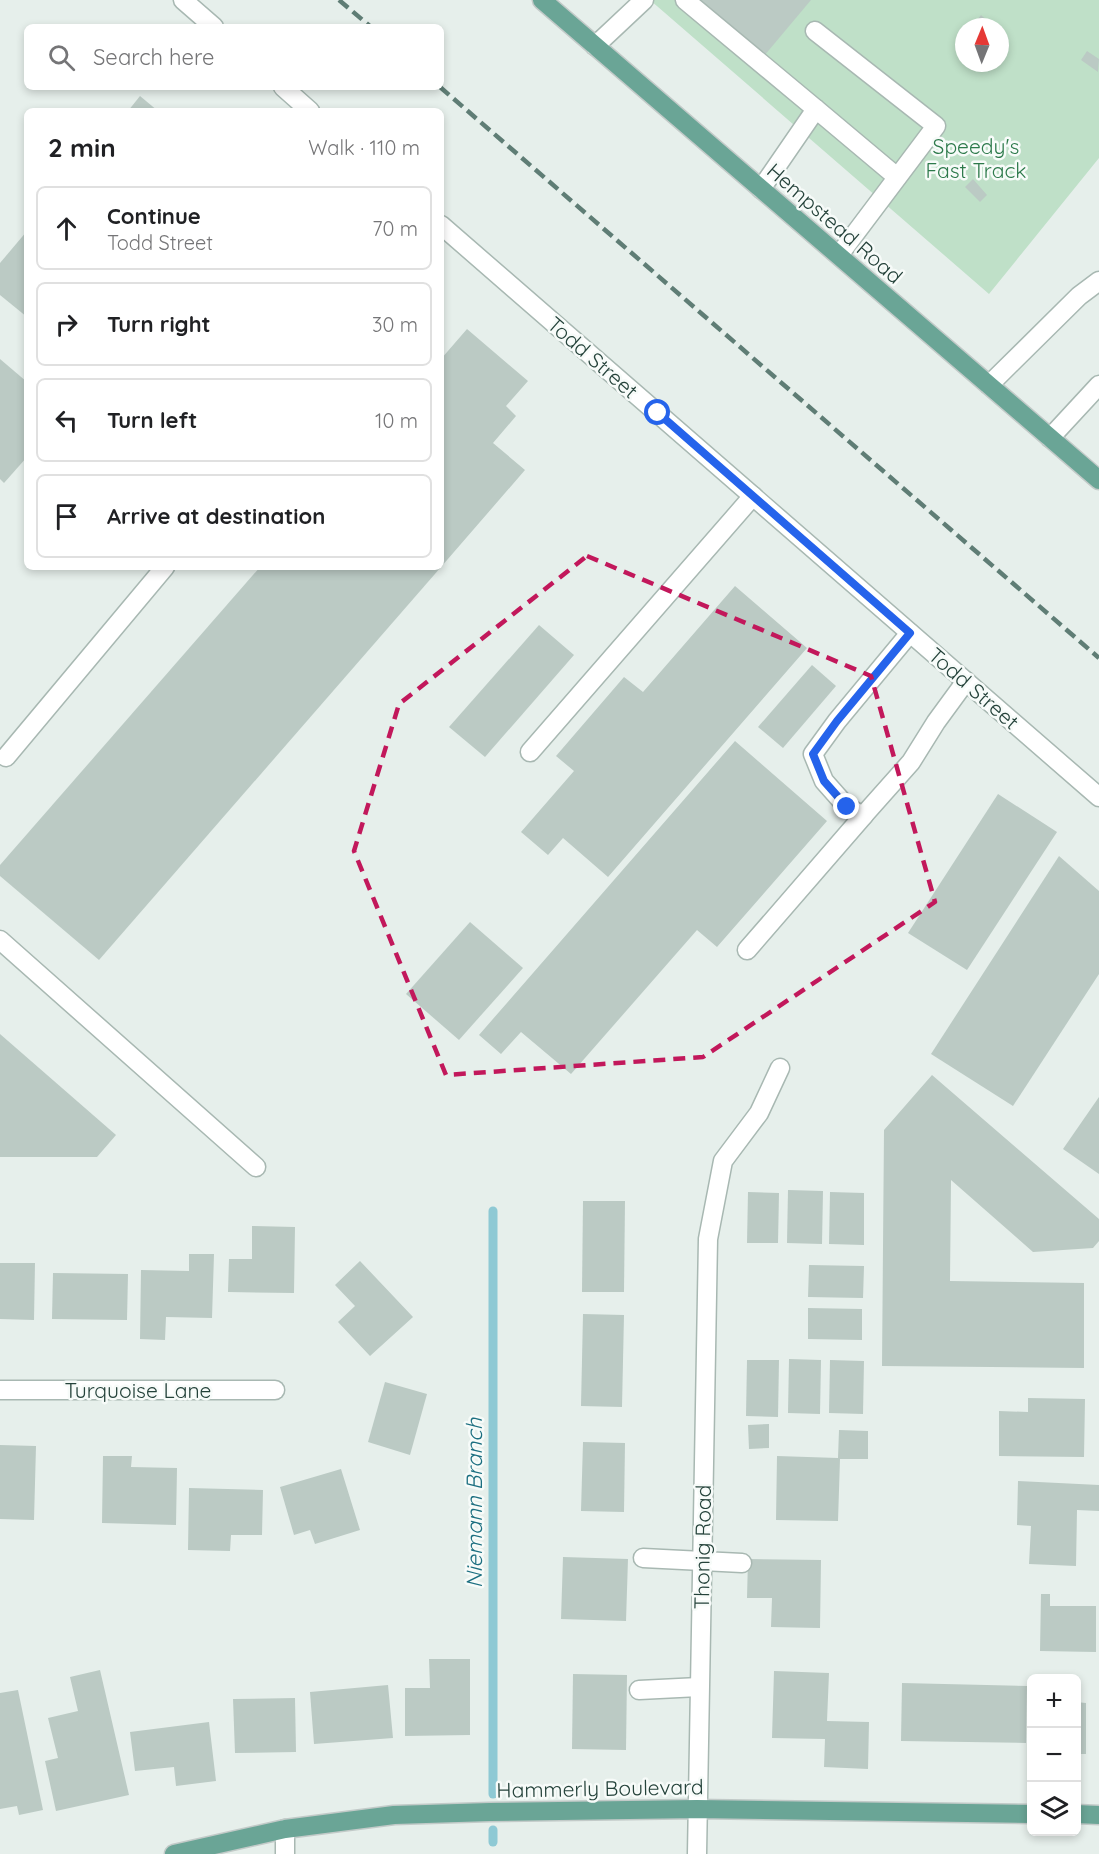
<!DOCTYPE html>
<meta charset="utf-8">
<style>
:root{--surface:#fff;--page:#f6f6f6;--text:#202124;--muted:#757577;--line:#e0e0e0}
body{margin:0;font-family:Quicksand,sans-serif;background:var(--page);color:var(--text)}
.controls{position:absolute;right:18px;bottom:18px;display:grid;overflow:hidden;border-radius:9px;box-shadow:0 3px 9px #0003}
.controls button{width:54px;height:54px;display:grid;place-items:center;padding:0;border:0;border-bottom:2px solid var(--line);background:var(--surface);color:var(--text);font:30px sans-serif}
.compass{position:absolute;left:955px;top:18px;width:54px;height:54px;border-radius:50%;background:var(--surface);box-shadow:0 3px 9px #0003;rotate:1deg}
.stop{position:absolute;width:18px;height:18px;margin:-14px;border:4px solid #2563eb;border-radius:50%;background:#fff}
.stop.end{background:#2563eb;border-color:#fff;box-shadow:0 2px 6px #0008}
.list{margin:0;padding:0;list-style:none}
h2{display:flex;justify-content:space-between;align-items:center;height:78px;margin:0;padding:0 24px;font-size:26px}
h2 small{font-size:20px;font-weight:400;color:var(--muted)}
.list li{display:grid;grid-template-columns:39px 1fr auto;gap:18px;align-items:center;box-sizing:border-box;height:84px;margin:0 12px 12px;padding:0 12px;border:2px solid var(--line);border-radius:9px}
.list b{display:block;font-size:22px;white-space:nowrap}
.list p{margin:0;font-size:20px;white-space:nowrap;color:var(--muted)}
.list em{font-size:20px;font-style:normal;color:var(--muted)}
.icon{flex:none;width:33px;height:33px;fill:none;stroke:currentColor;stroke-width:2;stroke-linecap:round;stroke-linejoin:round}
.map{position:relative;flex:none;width:1099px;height:1854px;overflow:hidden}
.search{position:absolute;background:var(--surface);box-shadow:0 3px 9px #0003;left:24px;top:24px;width:420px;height:66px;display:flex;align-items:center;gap:15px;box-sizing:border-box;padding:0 21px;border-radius:9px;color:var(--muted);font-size:22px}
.panel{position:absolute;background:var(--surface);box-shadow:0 3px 9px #0003;left:24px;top:108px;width:420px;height:462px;border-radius:9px}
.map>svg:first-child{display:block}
.green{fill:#bfe0c8;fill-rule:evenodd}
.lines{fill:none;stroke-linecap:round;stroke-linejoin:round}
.stream{stroke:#8ec9d4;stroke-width:9}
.building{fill:#bbcac4}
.minor-casing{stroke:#a8b8b2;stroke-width:21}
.major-casing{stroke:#c2cac8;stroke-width:21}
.minor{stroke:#fff;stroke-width:18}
.major{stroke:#6aa596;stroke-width:18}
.rail{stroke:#5f7d75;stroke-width:4.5;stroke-dasharray:12 6;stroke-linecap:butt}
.route{stroke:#2563eb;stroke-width:8}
.marked{fill:none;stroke:#c2185b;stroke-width:4.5;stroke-dasharray:12 8;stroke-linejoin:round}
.labels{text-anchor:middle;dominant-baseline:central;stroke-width:5;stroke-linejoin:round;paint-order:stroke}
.park-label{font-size:21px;fill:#2d7a4b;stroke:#f7fbf9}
.street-label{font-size:21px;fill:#24423a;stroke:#f7fbf9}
.water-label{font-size:22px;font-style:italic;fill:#1c6f80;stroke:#f7fbf9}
</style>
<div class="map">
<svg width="1099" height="1854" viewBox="0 0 1099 1854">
<rect width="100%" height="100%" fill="#e6efeb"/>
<path class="green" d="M650,0H1099V158L989,294ZM964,27H1000V63H964Z"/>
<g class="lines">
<g class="stream">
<path d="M493,1794V1211"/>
<path d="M493,1842V1830"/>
</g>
</g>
<g class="building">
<path d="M698,0H811L764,56Z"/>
<path d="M981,15L994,27H978L974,24Z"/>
<path d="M1087,51L1099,59L1098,72L1081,60Z"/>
<path d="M140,96L158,111H128Z"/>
<path d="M973,179L987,195L980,202L965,187Z"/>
<path d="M27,231V317L0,295V263Z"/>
<path d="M467,329L528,381L506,406L516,416L493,443L525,470L441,567V359Z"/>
<path d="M0,359L27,382V457L4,483L0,479Z"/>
<path d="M260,567H441L99,960L0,876V865Z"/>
<path d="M735,586L807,648L608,877L563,838L548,855L521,832L574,771L556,756L624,677L643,692Z"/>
<path d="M539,625L574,655L485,757L449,727Z"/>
<path d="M812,665L836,686L783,748L758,727Z"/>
<path d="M735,741L827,821L717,947L697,930L571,1074L521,1032L501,1054L479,1035Z"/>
<path d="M998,794L1057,832L967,970L908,933Z"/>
<path d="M1059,856L1099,891V974L1013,1106L931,1054Z"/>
<path d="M470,922L523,968L459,1040L406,994Z"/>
<path d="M0,1034L116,1135L97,1157H0Z"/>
<path d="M932,1075L1099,1219V1241L1093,1248L1033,1252L951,1180L950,1281L1084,1283V1368L882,1366L884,1130Z"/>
<path d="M1099,1097V1174L1063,1149Z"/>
<path d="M788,1190L823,1191L822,1244L787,1243Z"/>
<path d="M748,1192L779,1193L778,1243H747Z"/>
<path d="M830,1192L864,1193V1245L829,1244Z"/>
<path d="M583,1201H625L624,1292H582Z"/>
<path d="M252,1226L295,1227L294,1293L228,1292L229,1259H252Z"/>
<path d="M189,1254H214L212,1318L166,1317L165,1340L140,1339L141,1270L189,1271Z"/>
<path d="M360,1261L413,1317L370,1356L338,1322L355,1306L335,1285Z"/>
<path d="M0,1263H35L34,1320L0,1319Z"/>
<path d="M809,1265L864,1266L863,1298L808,1297Z"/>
<path d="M53,1273L128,1274L127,1320L52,1319Z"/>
<path d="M808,1308L862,1309V1340L808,1339Z"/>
<path d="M583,1314L624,1315L622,1407L581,1406Z"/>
<path d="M789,1359L821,1360L820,1414L788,1413Z"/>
<path d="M747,1360H779L778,1417L746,1416Z"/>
<path d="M830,1360L864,1361L863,1414L829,1413Z"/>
<path d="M385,1382L427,1394L410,1455L368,1442Z"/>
<path d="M1028,1398L1085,1399L1084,1457L999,1456V1411L1028,1412Z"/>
<path d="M769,1424V1448L749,1449L748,1425Z"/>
<path d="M839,1430L868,1431V1459H840L838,1521L776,1520L777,1456L838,1458Z"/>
<path d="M583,1442L625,1443L624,1512L581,1511Z"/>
<path d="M0,1445L36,1446L34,1520L0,1519Z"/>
<path d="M103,1456H132L131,1467L177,1468L176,1525L102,1523Z"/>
<path d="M341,1469L360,1530L315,1544L310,1530L294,1535L280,1487Z"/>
<path d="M1018,1481L1099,1485V1511L1077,1510L1076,1566L1029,1564L1031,1526L1017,1525Z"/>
<path d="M189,1488L263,1490L262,1535H231L230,1551L188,1550Z"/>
<path d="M563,1557L628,1559L626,1621L561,1619Z"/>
<path d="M748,1559L821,1560L820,1628L771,1627L772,1598H747Z"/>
<path d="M1041,1594H1050V1606H1096V1652L1040,1651Z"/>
<path d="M429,1659H470V1735L405,1736V1688H430Z"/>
<path d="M100,1670L129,1795L56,1811L45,1761L58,1758L48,1718L78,1711L70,1677Z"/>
<path d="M774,1671L829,1673L827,1721L869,1722L868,1769L824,1767L825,1739L772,1738Z"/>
<path d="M573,1674L627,1675L626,1750L572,1749Z"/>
<path d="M902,1683L1027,1686L1026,1743L901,1741Z"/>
<path d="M388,1685L393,1738L314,1744L310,1692Z"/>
<path d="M18,1690L43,1810L19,1815L17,1806L0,1809V1693Z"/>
<path d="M295,1698L296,1752L235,1753L233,1699Z"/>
<path d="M1076,1702L1086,1703V1754H1076Z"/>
<path d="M209,1722L216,1781L176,1786L174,1767L135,1771L130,1732Z"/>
</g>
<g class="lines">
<defs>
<g id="minor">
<path d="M183,0L214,27"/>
<path d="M685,0L816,109"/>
<path d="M815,31L936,126L839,255"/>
<path d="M595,46L644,0"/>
<path d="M283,87L310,111"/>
<path d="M761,189L816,109L897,177"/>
<path d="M441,225L1099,797"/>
<path d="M989,385L1079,296L1099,281"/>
<path d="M1050,438L1099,385"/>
<path d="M910,633L837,721L813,754L824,781L847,807L863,816L911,762L936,722L966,681"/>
<path d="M530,752L753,496"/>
<path d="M6,757L165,567"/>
<path d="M0,940L256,1167"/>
<path d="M747,950L864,815"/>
<path d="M0,1390H275"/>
<path d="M643,1558L742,1563"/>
<path d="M639,1690L699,1687"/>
<path d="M285,1829V1854"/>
<path d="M697,1854L708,1239L723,1161L759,1113L780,1068"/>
</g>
<g id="major">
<path d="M542,0L1099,480"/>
<path d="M1076,1814L1099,1815"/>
<path d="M174,1854L285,1829L394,1815L490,1812L697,1809L1032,1814"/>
</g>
</defs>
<use href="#minor" class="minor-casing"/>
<use href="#major" class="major-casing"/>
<use href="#minor" class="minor"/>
<use href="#major" class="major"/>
<g class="rail">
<path d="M339,0L371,27"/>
<path d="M440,87L1099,658"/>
</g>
</g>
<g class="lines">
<path class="route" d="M658,413L910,633L837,721L813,754L824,781L847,807"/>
</g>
<path class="marked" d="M587,556L871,676L935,902L703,1057L446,1075L354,851L399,704Z"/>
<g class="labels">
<g class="park-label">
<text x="976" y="146">Speedy's<tspan x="976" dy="24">Fast Track</tspan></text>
</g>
<g class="street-label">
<text transform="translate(835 223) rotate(41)">Hempstead Road</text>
<text transform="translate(593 357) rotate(41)">Todd Street</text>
<text transform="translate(974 688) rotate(41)">Todd Street</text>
<text x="138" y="1390">Turquoise Lane</text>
<text transform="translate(702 1547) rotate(-89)">Thonig Road</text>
<text transform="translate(600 1788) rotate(-1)">Hammerly Boulevard</text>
</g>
<g class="water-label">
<text transform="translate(474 1503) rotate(-90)">Niemann Branch</text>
</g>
</g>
</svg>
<div class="controls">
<button>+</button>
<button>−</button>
<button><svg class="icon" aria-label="layers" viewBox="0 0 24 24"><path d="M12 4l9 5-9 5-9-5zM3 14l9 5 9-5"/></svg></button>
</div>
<svg class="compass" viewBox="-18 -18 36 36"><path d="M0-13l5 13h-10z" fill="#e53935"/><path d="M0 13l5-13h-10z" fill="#757577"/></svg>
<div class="stop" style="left:658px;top:413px"></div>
<div class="stop end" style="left:847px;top:807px"></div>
<div class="search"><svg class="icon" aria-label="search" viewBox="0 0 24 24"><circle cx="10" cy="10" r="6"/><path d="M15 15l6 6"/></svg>Search here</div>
<section class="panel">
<h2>2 min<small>Walk · 110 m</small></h2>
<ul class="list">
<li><svg class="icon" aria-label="ahead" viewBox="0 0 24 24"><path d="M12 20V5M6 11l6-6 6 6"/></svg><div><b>Continue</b><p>Todd Street</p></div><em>70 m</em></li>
<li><svg class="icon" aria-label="right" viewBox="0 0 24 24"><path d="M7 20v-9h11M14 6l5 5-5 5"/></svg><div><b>Turn right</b></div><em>30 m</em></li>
<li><svg class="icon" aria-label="left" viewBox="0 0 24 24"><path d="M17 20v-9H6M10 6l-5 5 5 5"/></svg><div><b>Turn left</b></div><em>10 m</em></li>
<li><svg class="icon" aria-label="arrive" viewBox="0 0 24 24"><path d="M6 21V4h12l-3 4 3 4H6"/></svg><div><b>Arrive at destination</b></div></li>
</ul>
</section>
</div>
